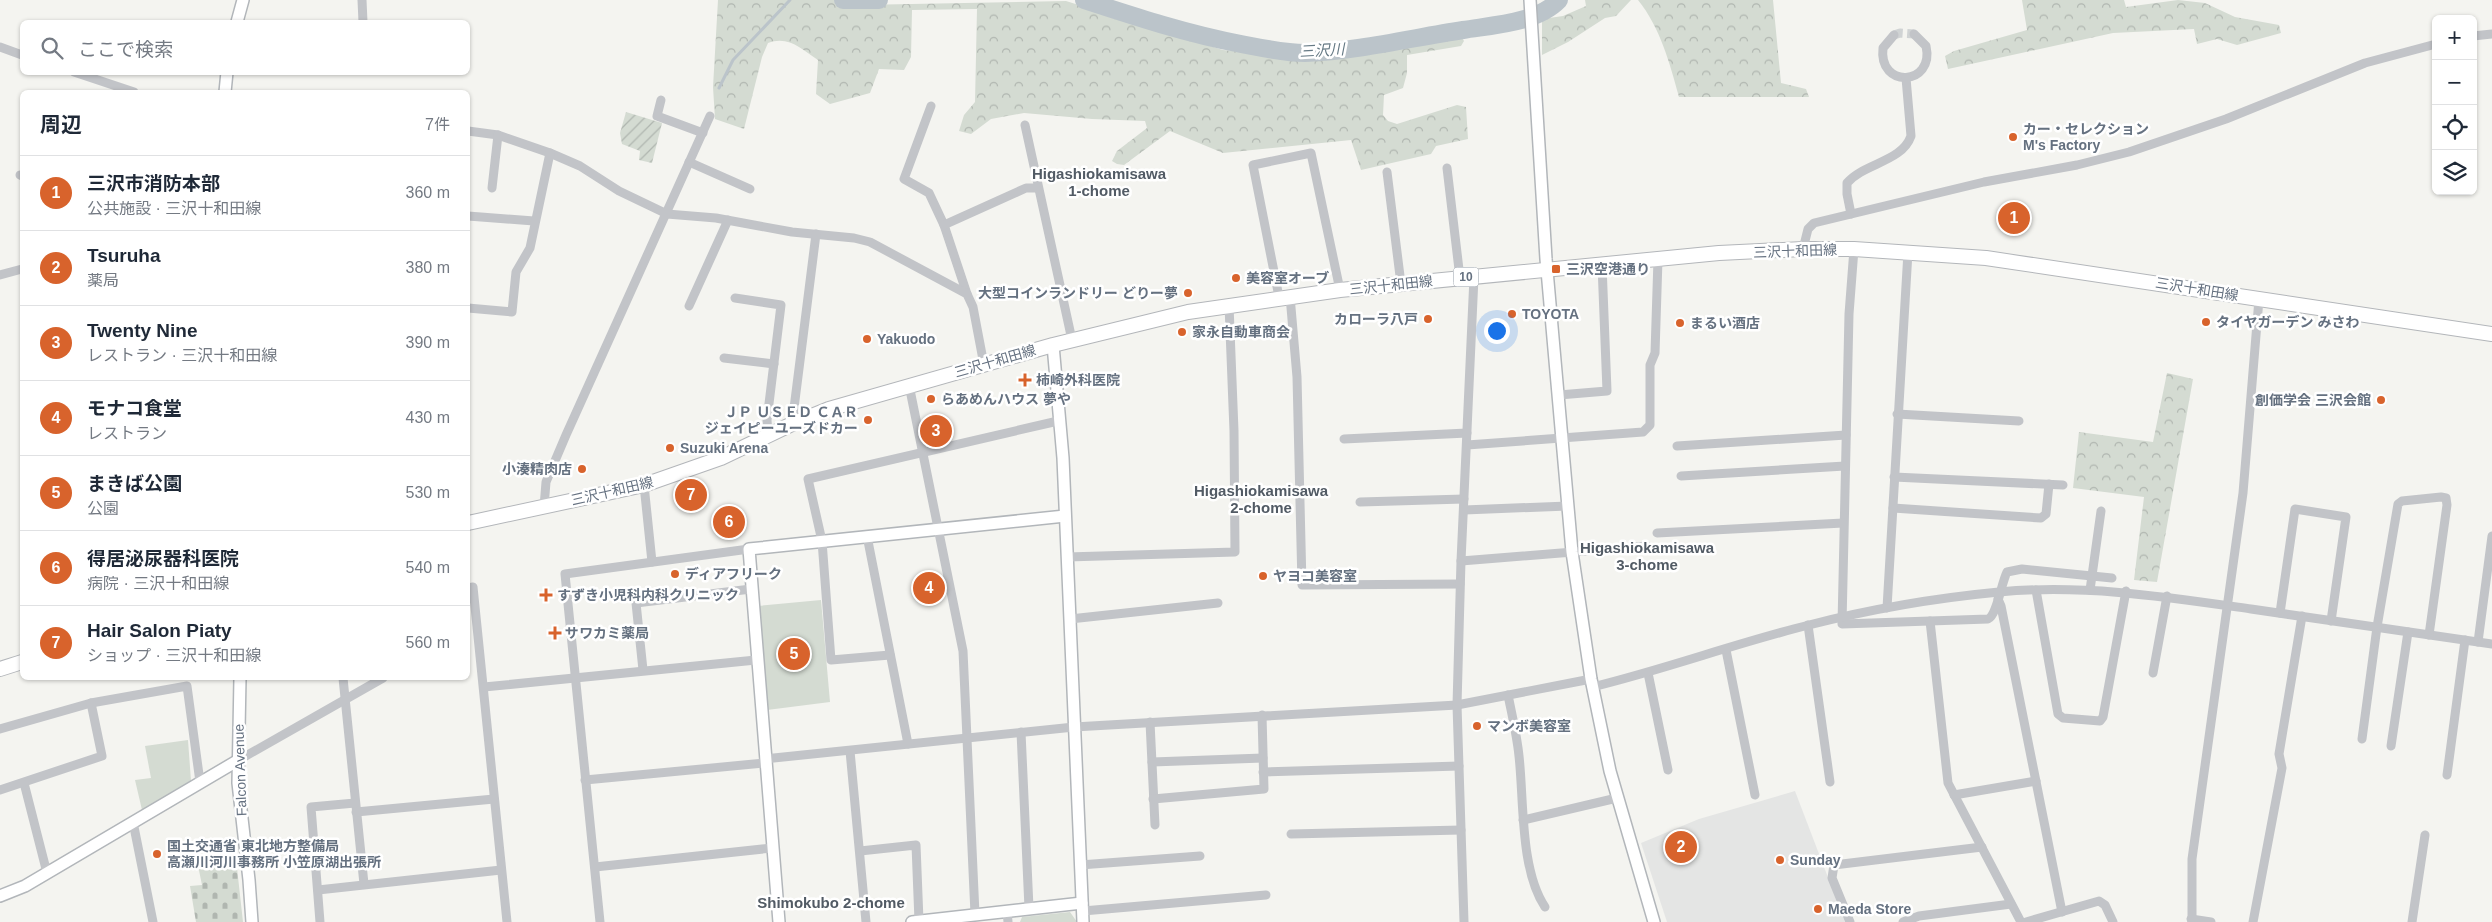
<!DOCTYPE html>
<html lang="ja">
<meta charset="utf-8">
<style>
:root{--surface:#fff;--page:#f6f6f7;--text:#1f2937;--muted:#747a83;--line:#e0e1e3;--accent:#d8632c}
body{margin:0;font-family:Helvetica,"Noto Sans JP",sans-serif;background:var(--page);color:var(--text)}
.controls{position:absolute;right:15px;top:15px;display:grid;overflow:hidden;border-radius:8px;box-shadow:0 1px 4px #0004}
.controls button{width:45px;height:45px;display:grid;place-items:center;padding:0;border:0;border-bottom:1px solid var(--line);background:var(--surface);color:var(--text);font:25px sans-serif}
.you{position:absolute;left:1496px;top:330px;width:18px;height:18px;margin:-12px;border:4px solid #fff;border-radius:50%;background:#1a73e8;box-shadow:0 0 0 8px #1a73e833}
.badge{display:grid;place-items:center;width:32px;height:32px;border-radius:50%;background:var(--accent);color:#fff;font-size:16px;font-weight:700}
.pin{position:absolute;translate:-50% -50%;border:2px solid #fff;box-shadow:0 1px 5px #0006}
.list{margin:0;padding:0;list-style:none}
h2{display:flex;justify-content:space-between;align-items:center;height:65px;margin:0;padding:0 20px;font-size:21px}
h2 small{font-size:16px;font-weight:400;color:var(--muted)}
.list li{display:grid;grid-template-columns:32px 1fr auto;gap:15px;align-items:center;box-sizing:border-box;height:75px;padding:0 20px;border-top:1px solid var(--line)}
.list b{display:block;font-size:19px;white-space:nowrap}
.list p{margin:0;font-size:16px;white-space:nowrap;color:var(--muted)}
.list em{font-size:16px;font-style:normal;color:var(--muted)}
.icon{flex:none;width:28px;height:28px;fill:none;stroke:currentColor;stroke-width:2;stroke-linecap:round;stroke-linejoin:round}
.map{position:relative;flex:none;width:2492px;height:922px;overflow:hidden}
.search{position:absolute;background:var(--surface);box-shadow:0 1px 4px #0004;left:20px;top:20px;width:450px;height:55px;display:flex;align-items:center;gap:12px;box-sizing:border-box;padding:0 18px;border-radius:8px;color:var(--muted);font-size:19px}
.panel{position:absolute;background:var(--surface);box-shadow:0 1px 4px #0004;left:20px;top:90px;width:450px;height:590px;border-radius:8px}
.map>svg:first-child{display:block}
.built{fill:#e4e5e4}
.green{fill:#d4dbd2}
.forest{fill:url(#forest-crowns)}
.cemetery{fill:url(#cemetery-stones)}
.garden{fill:url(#garden-furrows)}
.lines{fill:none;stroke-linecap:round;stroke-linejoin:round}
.stream{stroke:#bbc4ca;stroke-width:3}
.river{stroke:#bbc4ca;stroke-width:18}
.street-tunnel{stroke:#d0d3d4;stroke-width:9;stroke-dasharray:9 4.5;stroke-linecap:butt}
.secondary-casing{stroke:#b2b6ba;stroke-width:14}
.primary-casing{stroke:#b3b6ba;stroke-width:16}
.street{stroke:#c2c4c8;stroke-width:9}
.secondary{stroke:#fff;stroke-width:11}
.primary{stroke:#fff;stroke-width:14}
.poi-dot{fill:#d8632c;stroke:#fff;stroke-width:2}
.labels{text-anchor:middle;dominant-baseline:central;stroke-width:5;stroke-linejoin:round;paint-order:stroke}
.shield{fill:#fff;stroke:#939ca6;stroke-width:1}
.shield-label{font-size:12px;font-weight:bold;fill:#657180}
.poi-label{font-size:14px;font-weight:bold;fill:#657180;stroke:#fff;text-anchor:start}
.street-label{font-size:14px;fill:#657180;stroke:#fff}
.water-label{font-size:15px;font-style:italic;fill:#657984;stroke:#fff}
.neighbourhood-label{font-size:15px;font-weight:bold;fill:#525b65;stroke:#fff}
</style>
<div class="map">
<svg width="2492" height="922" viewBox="0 0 2492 922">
<defs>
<pattern id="forest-crowns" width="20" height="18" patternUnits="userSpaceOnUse" patternTransform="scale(1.25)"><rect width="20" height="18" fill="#d4dbd2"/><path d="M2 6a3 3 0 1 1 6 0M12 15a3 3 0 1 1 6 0" fill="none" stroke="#b0b6b0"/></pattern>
<pattern id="cemetery-stones" width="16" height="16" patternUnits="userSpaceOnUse" patternTransform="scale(1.25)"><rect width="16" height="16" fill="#d4dbd2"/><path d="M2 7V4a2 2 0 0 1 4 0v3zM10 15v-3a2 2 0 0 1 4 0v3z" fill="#b0b6b0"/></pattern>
<pattern id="garden-furrows" width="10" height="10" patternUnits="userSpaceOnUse" patternTransform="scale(1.25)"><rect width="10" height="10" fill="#d4dbd2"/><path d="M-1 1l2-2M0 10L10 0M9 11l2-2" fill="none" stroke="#b0b6b0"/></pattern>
</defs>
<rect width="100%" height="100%" fill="#f4f4f0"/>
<path class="built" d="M1795,791L1845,922H1667L1641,843L1699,819Z"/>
<g class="green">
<path d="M821,600L830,702L767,710L758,606Z"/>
<path d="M188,740L191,781L142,810L135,780L151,778L145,746Z"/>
<path d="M1070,912L1077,922H1020L1022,917Z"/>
</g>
<g class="forest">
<path d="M718,0H857L858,5L1066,1L1223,50L1322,60L1461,36L1464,41L1461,46L1407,55V73L1403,88L1384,95L1383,115L1388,121L1397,124L1457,105L1466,107L1468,139L1436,146L1431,154L1361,170L1351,140L1223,153L1170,131L1124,165L1117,164L1112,161L1117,151L1147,128L1145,121L1092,119L1024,113L991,119L971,134L959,131L964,115L975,102L977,9L912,10L911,57L904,70L879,69L870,93L830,104L816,94L818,60C802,49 788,35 768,43L762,57L744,129L715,119L713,87Z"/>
<path d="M1585,0H1631L1616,16L1605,18L1568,42L1542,55V19L1563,16L1586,6Z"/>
<path d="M1638,0H1773L1781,83L1806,89L1809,97H1679C1670,64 1660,27 1638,0Z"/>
<path d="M2022,0H2124L2126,7L2178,0L2205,3L2235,17L2279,25L2281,33L2237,45L2217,39L2197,44L2194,29L2113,33L1948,69L1945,56L1954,51L2027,30Z"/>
<path d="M2167,373L2193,379L2157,582L2134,580L2144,497L2073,488L2079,432L2153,442Z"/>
</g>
<path class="cemetery" d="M235,850L243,922H196L190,886L202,885L196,856Z"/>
<path class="garden" d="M626,112L662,123L652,163L639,160L640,151L622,144L620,133Z"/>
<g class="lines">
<path class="stream" d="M719,88L733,60L790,0"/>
<g class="river">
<path d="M843,0H879"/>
<path d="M1084,0C1136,17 1188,34 1241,44C1262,48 1284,53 1305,53C1358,51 1411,38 1463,30C1493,25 1537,23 1559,0"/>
</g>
<path class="street-tunnel" d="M1894,35L1900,33L1914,34"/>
<defs>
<g id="secondary">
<path d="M1530,0L1546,259L1572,552L1591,679L1610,771L1654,922"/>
<path d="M237,22L243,0"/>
<path d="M225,92L227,72"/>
<path d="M1053,345L1063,458L1083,922"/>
<path d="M240,678L238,783L249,880L252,922"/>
<path d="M0,896L25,886L237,761"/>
<path d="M779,922L749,549L1065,516"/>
<path d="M912,922L1082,903"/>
</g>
<g id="primary">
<path d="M468,523L644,485L721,458L792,424L829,409L1053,345L1188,312L1340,290L1719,253L1803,249H1854L1986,258L2492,334"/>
<path d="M0,669L22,662"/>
</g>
</defs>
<use href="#secondary" class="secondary-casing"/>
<use href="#primary" class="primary-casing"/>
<g class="street">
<path d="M362,0L363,22"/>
<path d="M1894,35L1883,48C1878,89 1935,86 1926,46L1914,34"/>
<path d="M2473,36L2492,34"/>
<path d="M0,47L22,55"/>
<path d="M74,72L134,92"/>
<path d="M661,100L657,116L703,133"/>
<path d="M931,106L904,179L929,193L944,225L967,294"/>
<path d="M1025,125L1072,340"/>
<path d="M468,131L498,135L550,153L580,166L619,191L667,214L716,218L792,232L854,238L870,242L967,294L973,307L984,365"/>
<path d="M689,162L750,189"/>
<path d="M1447,168L1460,278"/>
<path d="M1387,172L1401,284"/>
<path d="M20,175L22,176"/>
<path d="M492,188L498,135"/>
<path d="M1851,214L1847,194V183C1864,163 1902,162 1911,136L1906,78"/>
<path d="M468,216L534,221"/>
<path d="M944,225L1026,188H1038"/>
<path d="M1803,249L1808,229L1814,223L1984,182L2077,165L2129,152L2226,119L2365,63L2436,44"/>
<path d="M1854,249L1849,314L1842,624L1988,619C1997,615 2001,584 2007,572L2022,569L2112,578"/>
<path d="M0,275L22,269"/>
<path d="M1290,296L1297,377L1302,585L1460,584"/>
<path d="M1279,297L1253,165L1311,153L1340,290"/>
<path d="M735,298L781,305L767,420L768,435"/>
<path d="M689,306L728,220"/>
<path d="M468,308L512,312L516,272L530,248L550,153"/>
<path d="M724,358L774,364"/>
<path d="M909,385L963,651L975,914"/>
<path d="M1559,395L1607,391L1602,265"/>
<path d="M1897,414L2019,421"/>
<path d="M792,424L816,234"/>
<path d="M1344,439L1467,433"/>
<path d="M1467,445L1643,432L1650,425V365L1655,353L1658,259"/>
<path d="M1677,446L1846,435"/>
<path d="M1681,476L1845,466"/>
<path d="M1894,477L2063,485"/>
<path d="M644,485L652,562"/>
<path d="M1360,502L1464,499"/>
<path d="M544,507L546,482L566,435L710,116"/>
<path d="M1893,508L2041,518L2046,514L2049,484"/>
<path d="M1464,510L1568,506"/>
<path d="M1657,533L1843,523"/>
<path d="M867,536L908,744"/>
<path d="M1067,557L1235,552L1234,431L1229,305"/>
<path d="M1461,561L1647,546"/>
<path d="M468,588L473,587L507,922"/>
<path d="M2036,590L2058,714L2063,718L2100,721L2103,717L2126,591"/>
<path d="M2090,590L2101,511"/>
<path d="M1998,599L2001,606L2062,912"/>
<path d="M1887,608L1908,252"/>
<path d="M2280,613L2295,509L2346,517L2331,621"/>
<path d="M1070,619L1218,603"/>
<path d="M1930,621L1948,783L2021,922"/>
<path d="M1808,625L1830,782"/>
<path d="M2478,642L2492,536"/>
<path d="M1726,650L1755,795"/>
<path d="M890,655L831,660L822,541L808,479L1058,421"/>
<path d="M643,670L636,603L751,589"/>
<path d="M1648,673L1668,770"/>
<path d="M2153,673L2167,596"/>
<path d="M343,678L364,884"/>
<path d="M484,687L756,660"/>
<path d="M1592,687C1666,669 1736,643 1809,625C1871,609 1936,598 1999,592C2084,584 2167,597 2251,609C2331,621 2412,632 2492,644"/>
<path d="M1508,695C1512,715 1517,736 1519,756C1524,800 1520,870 1545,907"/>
<path d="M1150,722L1155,825"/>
<path d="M0,729L91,703L187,686L200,782"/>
<path d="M1021,732L1029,908"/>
<path d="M2362,739L2377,627L2398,504L2402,501L2441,497L2446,498L2447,505L2429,635"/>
<path d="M2391,746L2408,632"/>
<path d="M850,751L866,922"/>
<path d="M764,759L1074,727L1457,705L1591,679"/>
<path d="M237,761L383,678"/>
<path d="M1152,762L1263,758"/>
<path d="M1263,772L1459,766"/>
<path d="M2447,775L2465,640"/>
<path d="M585,780L765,763"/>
<path d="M24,783L47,873"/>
<path d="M0,790L102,756L91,703"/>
<path d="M1954,795L2036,781"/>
<path d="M1153,799L1264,789L1262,715"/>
<path d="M356,812L494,799"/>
<path d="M1523,820L1617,798"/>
<path d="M133,822L153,922"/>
<path d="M1291,834L1461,830"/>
<path d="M860,851L916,845L919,921"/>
<path d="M1080,865L1200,856"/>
<path d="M595,867L772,848"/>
<path d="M318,890L501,870"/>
<path d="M1007,911L1008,922"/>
<path d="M1083,911L1266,895"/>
<path d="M2191,919L2211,922"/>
<path d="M320,922L311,807L355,803"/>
<path d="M600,922L565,574L749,549"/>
<path d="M1464,922L1457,705L1461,561L1474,277"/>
<path d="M1850,922L1832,878L1834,865L1982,847"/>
<path d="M1903,922L1919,916L2011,904"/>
<path d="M2026,922L2099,901L2105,905L2113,922"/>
<path d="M2192,922V859L2243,493L2259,299"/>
<path d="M2253,922L2282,768L2279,754L2302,616"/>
<path d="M2412,922L2425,835"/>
</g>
<use href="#secondary" class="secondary"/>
<use href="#primary" class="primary"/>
</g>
<g class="poi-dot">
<circle cx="2013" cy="137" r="5"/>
<rect x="1551" y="264" width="10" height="10" rx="2.5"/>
<circle cx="1236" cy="278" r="5"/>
<circle cx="1188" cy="293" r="5"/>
<circle cx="1512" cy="314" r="5"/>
<circle cx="1428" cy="319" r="5"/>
<circle cx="2206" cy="322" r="5"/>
<circle cx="1680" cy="323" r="5"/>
<circle cx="1182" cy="332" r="5"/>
<circle cx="867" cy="339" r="5"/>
<path d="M1022.5 372.5h5v5h5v5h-5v5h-5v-5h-5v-5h5z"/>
<circle cx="931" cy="399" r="5"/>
<circle cx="2381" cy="400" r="5"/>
<circle cx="868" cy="420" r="5"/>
<circle cx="670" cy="448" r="5"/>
<circle cx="582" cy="469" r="5"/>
<circle cx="675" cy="574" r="5"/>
<circle cx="1263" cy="576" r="5"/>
<path d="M543.5 587.5h5v5h5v5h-5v5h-5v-5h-5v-5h5z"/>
<path d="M552.5 625.5h5v5h5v5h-5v5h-5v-5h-5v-5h5z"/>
<circle cx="1477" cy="726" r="5"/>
<circle cx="157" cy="854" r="5"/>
<circle cx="1780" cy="860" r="5"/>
<circle cx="1818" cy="909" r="5"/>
</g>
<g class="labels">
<rect class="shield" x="1453.5" y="267.5" width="25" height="19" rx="4"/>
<g class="shield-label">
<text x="1466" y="277">10</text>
</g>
<g class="poi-label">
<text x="2023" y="129">カー・セレクション<tspan x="2023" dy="16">M's Factory</tspan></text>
<text x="1566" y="269">三沢空港通り</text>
<text x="1246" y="278">美容室オーブ</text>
<text x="1178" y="293" text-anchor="end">大型コインランドリー どりー夢</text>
<text x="1522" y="314">TOYOTA</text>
<text x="1418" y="319" text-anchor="end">カローラ八戸</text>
<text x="2216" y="322">タイヤガーデン みさわ</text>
<text x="1690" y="323">まるい酒店</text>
<text x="1192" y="332">家永自動車商会</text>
<text x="877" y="339">Yakuodo</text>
<text x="1036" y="380">柿崎外科医院</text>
<text x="941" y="399">らあめんハウス 夢や</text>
<text x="2371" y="400" text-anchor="end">創価学会 三沢会館</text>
<text x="858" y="412" text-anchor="end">ＪＰ ＵＳＥＤ ＣＡＲ<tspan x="858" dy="16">ジェイピーユーズドカー</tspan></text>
<text x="680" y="448">Suzuki Arena</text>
<text x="572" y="469" text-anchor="end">小湊精肉店</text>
<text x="685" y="574">ディアフリーク</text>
<text x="1273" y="576">ヤヨコ美容室</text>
<text x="557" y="595">すずき小児科内科クリニック</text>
<text x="565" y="633">サワカミ薬局</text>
<text x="1487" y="726">マンボ美容室</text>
<text x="167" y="846">国土交通省 東北地方整備局<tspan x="167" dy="16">高瀬川河川事務所 小笠原湖出張所</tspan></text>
<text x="1790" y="860">Sunday</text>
<text x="1828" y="909">Maeda Store</text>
</g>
<g class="street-label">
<text transform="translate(1795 251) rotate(-2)">三沢十和田線</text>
<text transform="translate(1391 285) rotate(-6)">三沢十和田線</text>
<text transform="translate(2197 289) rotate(9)">三沢十和田線</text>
<text transform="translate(995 361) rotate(-16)">三沢十和田線</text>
<text transform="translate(612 491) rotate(-13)">三沢十和田線</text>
<text transform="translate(240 770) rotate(-92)">Falcon Avenue</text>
</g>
<g class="water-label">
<text transform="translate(1322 50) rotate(-3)">三沢川</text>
</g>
<g class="neighbourhood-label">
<text x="1099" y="173">Higashiokamisawa<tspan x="1099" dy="17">1-chome</tspan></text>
<text x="1261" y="490">Higashiokamisawa<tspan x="1261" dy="17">2-chome</tspan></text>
<text x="1647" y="547">Higashiokamisawa<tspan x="1647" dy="17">3-chome</tspan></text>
<text x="831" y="902">Shimokubo 2-chome</text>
</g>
</g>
</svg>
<div class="controls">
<button>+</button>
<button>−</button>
<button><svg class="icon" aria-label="locate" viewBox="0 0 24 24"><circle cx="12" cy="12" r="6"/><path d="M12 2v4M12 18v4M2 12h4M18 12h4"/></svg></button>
<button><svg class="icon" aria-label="layers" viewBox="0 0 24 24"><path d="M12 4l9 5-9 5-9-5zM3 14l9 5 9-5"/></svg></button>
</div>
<div class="you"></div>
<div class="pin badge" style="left:2014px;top:218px">1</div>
<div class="pin badge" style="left:1681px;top:847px">2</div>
<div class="pin badge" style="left:936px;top:431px">3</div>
<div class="pin badge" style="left:929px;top:588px">4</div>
<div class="pin badge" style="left:794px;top:654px">5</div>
<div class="pin badge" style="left:729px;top:522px">6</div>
<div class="pin badge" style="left:691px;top:495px">7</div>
<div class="search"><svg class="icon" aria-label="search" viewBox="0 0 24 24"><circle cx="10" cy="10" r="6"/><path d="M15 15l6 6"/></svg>ここで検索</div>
<section class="panel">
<h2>周辺<small>7件</small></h2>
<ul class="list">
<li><span class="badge">1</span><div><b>三沢市消防本部</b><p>公共施設 · 三沢十和田線</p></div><em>360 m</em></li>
<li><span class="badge">2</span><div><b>Tsuruha</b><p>薬局</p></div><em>380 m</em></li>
<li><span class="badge">3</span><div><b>Twenty Nine</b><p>レストラン · 三沢十和田線</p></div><em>390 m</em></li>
<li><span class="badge">4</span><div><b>モナコ食堂</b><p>レストラン</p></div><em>430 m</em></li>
<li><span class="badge">5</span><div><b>まきば公園</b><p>公園</p></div><em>530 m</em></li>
<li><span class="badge">6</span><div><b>得居泌尿器科医院</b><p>病院 · 三沢十和田線</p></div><em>540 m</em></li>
<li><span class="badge">7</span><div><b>Hair Salon Piaty</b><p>ショップ · 三沢十和田線</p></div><em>560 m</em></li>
</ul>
</section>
</div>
